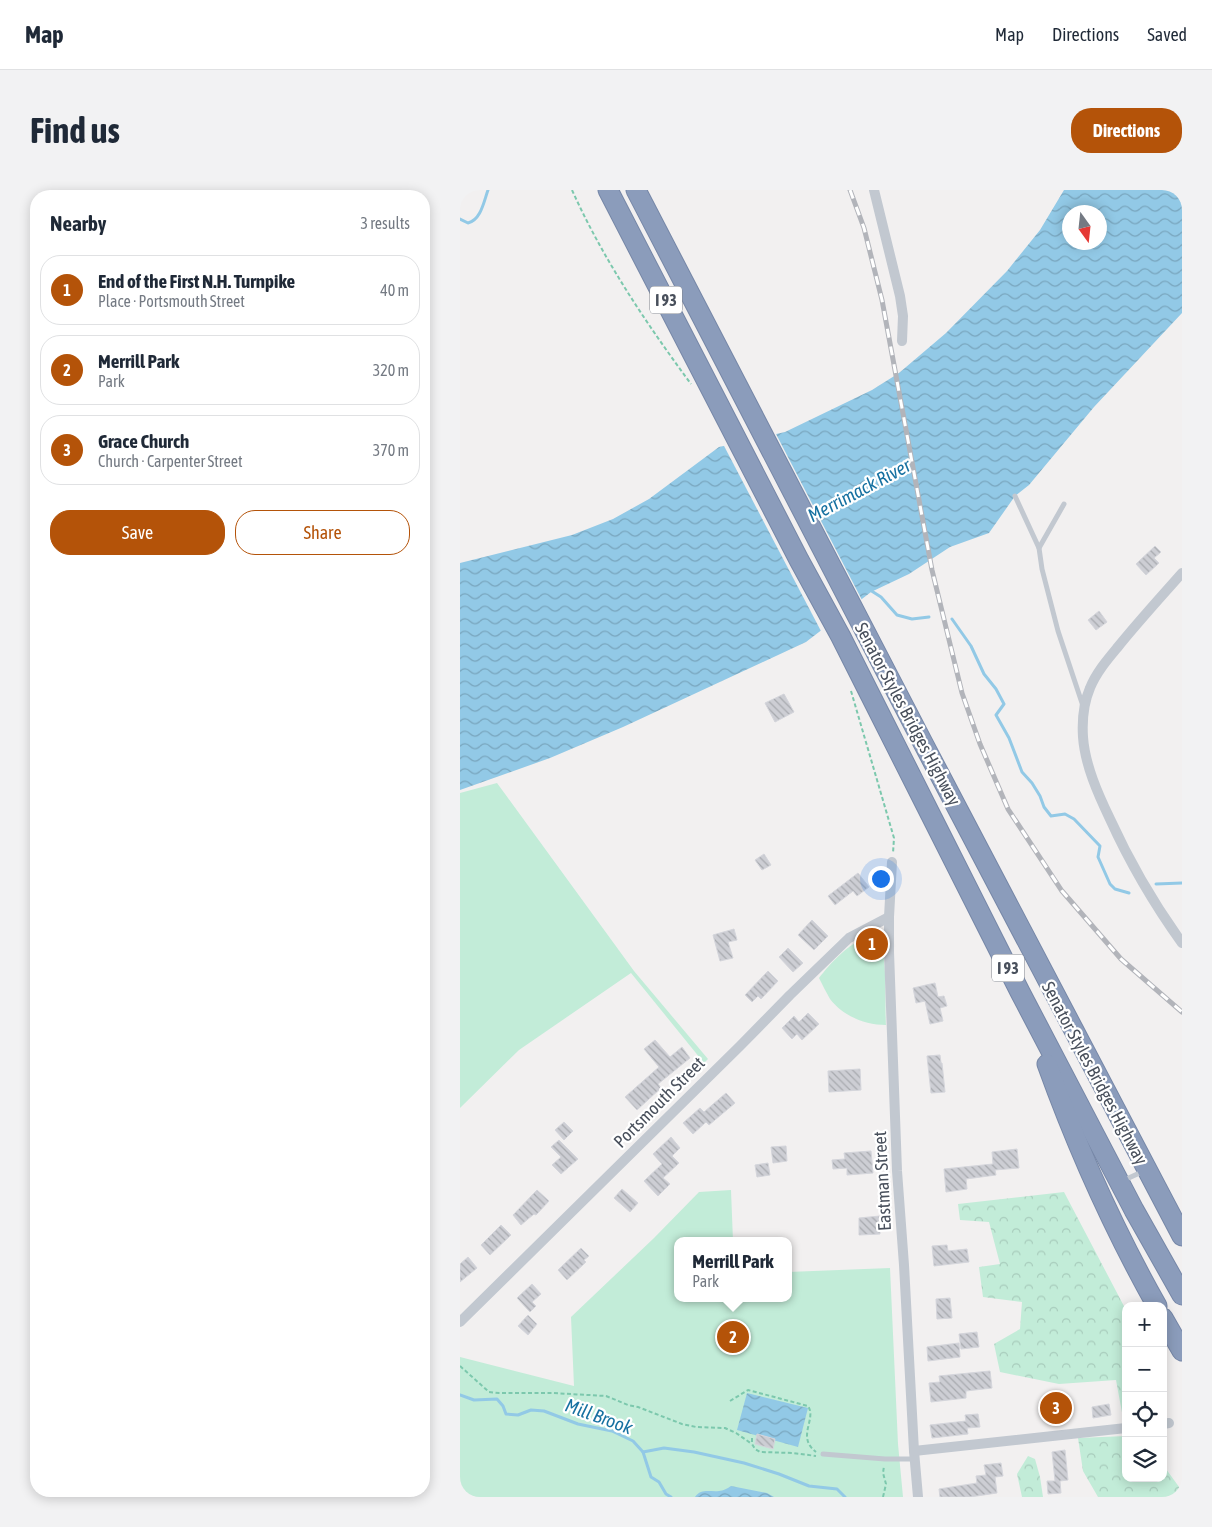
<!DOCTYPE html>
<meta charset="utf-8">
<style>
:root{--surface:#fff;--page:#f2f2f3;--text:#1f2937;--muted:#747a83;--line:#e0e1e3;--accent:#b45309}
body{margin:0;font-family:"Asap Condensed",sans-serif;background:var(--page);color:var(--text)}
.controls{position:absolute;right:15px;bottom:15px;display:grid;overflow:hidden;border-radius:10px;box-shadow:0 2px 12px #0003}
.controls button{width:45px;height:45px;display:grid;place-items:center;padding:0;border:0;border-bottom:1px solid var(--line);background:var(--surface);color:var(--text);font:25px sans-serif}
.compass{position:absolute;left:602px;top:15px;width:45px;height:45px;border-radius:50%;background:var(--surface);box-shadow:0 2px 12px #0003;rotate:165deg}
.you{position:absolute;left:420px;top:688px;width:18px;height:18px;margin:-12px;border:4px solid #fff;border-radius:50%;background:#1a73e8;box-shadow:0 0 0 8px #1a73e833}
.badge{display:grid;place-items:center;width:32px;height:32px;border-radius:50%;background:var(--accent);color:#fff;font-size:16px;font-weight:700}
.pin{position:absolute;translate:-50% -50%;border:2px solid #fff;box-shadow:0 1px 5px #0006}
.popup{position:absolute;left:214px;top:1047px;width:118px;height:65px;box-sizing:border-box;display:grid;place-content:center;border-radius:10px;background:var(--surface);filter:drop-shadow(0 1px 4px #0005);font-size:16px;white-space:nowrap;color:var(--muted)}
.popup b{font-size:19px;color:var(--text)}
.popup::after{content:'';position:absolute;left:50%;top:100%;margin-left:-10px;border:10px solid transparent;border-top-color:var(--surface)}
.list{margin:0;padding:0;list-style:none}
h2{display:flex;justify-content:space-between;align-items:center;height:65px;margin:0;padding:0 20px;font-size:21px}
h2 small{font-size:16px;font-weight:400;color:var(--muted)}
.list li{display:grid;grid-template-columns:32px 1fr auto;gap:15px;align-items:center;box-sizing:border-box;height:70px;margin:0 10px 10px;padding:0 10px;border:1px solid var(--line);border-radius:20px}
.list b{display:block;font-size:19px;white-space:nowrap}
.list p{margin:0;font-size:16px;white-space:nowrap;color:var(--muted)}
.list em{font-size:16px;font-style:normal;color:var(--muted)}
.actions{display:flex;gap:10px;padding:15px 20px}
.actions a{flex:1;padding:11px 0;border:1px solid var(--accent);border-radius:20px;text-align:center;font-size:18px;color:var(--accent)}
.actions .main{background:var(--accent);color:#fff}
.icon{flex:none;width:28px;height:28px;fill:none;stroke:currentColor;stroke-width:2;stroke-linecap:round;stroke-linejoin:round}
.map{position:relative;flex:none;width:722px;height:1307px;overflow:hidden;border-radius:20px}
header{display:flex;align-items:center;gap:30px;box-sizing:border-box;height:70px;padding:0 25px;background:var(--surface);border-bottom:1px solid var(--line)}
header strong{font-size:24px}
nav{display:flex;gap:28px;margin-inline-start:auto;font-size:18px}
.intro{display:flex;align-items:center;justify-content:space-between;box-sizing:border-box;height:120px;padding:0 30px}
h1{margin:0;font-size:35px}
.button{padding:12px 22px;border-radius:20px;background:var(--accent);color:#fff;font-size:18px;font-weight:700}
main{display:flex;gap:30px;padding:0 30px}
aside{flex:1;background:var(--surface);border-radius:20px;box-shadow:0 2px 12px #0003}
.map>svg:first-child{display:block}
.green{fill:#c2ecd8}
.forest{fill:url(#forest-crowns)}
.water{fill:url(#water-waves);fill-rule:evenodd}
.pier{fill:#f2f0f0}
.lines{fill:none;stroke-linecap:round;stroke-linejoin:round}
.stream{stroke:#92c9e6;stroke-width:3}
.building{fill:url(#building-back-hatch);stroke:#d4d5db}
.motorway-casing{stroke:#7687a7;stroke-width:21}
.path{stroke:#7cc8ad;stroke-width:2;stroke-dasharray:4 2.5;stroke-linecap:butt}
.service{stroke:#c2c8d0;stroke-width:5}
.minor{stroke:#c2c8d0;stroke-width:10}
.motorway{stroke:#8b9cbb;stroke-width:19}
.rail-casing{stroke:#b2b4ba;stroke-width:5}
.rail{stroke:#fff;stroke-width:3;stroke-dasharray:9;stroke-linecap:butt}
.labels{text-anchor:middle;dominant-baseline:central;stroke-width:4.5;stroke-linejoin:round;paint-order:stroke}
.shield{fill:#fff;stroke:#80848d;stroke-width:1}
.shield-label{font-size:16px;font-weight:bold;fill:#49505c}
.street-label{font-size:18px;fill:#49505c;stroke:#fff}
.water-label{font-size:19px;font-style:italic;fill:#1771a1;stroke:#fff}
</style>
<header>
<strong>Map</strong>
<nav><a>Map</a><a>Directions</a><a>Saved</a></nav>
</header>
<div class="intro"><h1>Find us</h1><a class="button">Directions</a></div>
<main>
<aside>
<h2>Nearby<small>3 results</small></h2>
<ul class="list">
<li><span class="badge">1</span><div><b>End of the First N.H. Turnpike</b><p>Place · Portsmouth Street</p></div><em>40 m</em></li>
<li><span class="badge">2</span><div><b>Merrill Park</b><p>Park</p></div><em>320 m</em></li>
<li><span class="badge">3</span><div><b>Grace Church</b><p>Church · Carpenter Street</p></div><em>370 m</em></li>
</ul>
<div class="actions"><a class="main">Save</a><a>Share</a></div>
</aside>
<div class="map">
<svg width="722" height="1307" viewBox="0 0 722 1307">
<defs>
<pattern id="forest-crowns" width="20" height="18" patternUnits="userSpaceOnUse" patternTransform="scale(1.25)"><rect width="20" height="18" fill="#c2ecd8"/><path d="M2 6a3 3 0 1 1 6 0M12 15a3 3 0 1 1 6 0" fill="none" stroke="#a8ccbc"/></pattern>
<pattern id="water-waves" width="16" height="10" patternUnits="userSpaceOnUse" patternTransform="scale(1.25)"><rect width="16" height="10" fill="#92c9e6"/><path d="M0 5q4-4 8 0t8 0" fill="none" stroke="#79a6be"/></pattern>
<pattern id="building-back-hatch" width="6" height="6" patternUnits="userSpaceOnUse" patternTransform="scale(1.25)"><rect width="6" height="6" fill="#cdced4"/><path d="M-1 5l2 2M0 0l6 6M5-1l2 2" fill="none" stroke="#a8aaaf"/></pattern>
</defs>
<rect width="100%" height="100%" fill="#f2f0f0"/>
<g class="green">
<path d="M37,593L174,781L248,869L244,873L171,783L59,860L0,918V603Z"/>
<path d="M408,748C412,751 418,753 421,757C427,766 425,821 426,835C405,835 383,826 370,809C366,802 362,794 359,788C370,774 390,751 408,748Z"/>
<path d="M271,1000L273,1051H218V1108H328V1082L430,1078L438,1254L443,1307H0V1167L114,1196L111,1127L194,1048L239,1002Z"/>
</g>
<g class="forest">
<path d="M604,1002L666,1120V1228H663L656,1190L599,1194L540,1182L534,1154L560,1139L562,1112L523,1107L519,1077L540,1074L529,1032L500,1030L498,1014Z"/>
<path d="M666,1246V1288H703V1251L706,1279L722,1301V1307H638L623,1281L618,1248Z"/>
<path d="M568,1266L575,1269L580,1287L583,1307H562L557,1284Z"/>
</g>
<g class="water">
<path d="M604,0H722V123L634,217L569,295L555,306L529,343L490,357L449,384L411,402L346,452L163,537L90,568L0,600V373L112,345L153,329L189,309L259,257L325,242L412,200L439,183L486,143L547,81L580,40ZM610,22H640V52H610Z"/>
<path d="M287,1203L348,1218L338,1257L277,1240Z"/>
<path d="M271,1296L307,1303L314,1307H235C241,1298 250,1302 259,1301C263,1301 268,1298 271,1296Z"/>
</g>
<path class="pier" d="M315,242L403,412L362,443L263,254Z"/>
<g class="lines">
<g class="stream">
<path d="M0,29L8,33C21,30 24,11 28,0"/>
<path d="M410,400L421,407L437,425L452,429L469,427"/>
<path d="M492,429L511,456L524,484L536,499L544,514L536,525L549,548L562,582L572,593L580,606L584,617L591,626L605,624L614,629L640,656L638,667L650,694L655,699L669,703"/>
<path d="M696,694L722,693"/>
<path d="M0,1205L14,1210L37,1209L43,1216L46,1224L58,1225L71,1220L84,1221L118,1234L152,1241L173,1251L183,1262L204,1258L234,1262L284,1273L319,1284L349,1296L377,1299L385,1307"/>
<path d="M183,1262L191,1287L199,1292L206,1304L211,1307"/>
</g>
</g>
<g class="building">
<path d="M695,356L701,362L694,368L699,373L686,385L676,374Z"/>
<path d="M639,421L647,432L636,440L628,430Z"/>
<path d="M324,504L334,522L315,532L305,513Z"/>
<path d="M304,664L311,675L302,680L295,670Z"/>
<path d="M398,683L409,697L397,706L393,701L375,715L368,706Z"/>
<path d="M352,730L368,746L354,760L338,745Z"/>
<path d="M274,739L277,750L268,752L273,768L260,771L253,745Z"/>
<path d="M328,758L343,773L333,782L319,767Z"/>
<path d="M308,781L318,791L301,809L298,806L292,812L285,805Z"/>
<path d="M475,793L478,807L484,806L487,816L480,818L483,831L470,834L465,811L456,813L453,798Z"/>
<path d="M348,823L359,834L342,850L337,844L332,849L322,838L334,826L339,832Z"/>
<path d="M195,850L210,867L222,857L230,868L198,894L201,898L177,920L165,907L199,877L184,859Z"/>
<path d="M480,865L481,873H482L485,902L471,903L467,866Z"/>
<path d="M400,879L401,900L369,902L368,881Z"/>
<path d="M266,903L275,913L249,935L246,932L233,944L223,933L240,918L244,922Z"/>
<path d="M104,932L113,941L104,950L95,940Z"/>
<path d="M211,947L220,958L212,966L219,973L203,988L210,994L198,1006L184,991L202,974L193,964Z"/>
<path d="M99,950L118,969L101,984L92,975L101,967L91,957Z"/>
<path d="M326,956L327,971L313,973L311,957Z"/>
<path d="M557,959L559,978L535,980L536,985L506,989L507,999L486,1002L484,979L533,974L532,962Z"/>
<path d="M411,961L413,983L387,985V978L373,979L372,970L385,969L384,963Z"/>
<path d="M308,973L310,985L297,987L295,975Z"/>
<path d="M162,999L178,1013L170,1022L154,1008Z"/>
<path d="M77,1000L89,1011L76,1025L74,1024L61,1035L53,1025Z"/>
<path d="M420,1026V1044L399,1045V1028Z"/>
<path d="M41,1035L51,1045L30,1065L21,1055Z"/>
<path d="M487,1055L488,1061L507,1059L509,1072L474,1076L472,1056Z"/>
<path d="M121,1058L129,1066L124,1070L126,1072L107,1090L98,1080Z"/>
<path d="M8,1067L17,1078L0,1092V1074Z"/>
<path d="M72,1094L81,1104L72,1112L76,1116L70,1122L57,1108Z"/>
<path d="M490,1108L492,1128L477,1129L476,1109Z"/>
<path d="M68,1125L77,1134L68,1145L58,1136Z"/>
<path d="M517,1142L519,1157L501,1159L499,1144Z"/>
<path d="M499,1153L500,1167L468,1171L467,1157Z"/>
<path d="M530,1181L532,1198L506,1201V1208L471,1212L469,1193L480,1192L479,1186Z"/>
<path d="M649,1214L651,1225L633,1228L632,1217Z"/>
<path d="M518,1224L520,1237L507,1238L508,1244L472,1248L470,1235L506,1231L505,1225Z"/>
<path d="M297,1244L315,1249L313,1259L295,1254Z"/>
<path d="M605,1260L608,1290L600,1291L601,1303L588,1304L587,1291H595L592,1262Z"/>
<path d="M541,1273L543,1286L535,1287L537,1303L510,1307H480L479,1299L517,1293L516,1286L526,1285L524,1275Z"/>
</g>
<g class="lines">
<defs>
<g id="motorway">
<path d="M148,0L339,370L381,447L560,802L674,1020L722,1105"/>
<path d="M176,0L463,553L722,1046"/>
<path d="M587,874C617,957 653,1038 697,1116"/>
<path d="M703,1128L722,1161"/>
</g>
</defs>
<use href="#motorway" class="motorway-casing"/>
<g class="path">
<path d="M112,0C143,69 186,133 231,194"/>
<path d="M391,501L434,648L433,663"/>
<path d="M0,1176L29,1202L39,1203H93L146,1206L168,1215L178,1217L222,1234L236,1237L265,1238L276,1243L292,1254"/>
<path d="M270,1211L288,1200L348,1216C357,1229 336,1247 356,1262"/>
<path d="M292,1248V1254L295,1259L300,1262L333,1263L356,1266"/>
<path d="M423,1307L426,1294L423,1283L424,1276"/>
</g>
<g class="service">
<path d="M555,306L579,358"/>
<path d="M604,314L579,358L582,379L598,441L623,516"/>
<path d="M662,991L684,981"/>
<path d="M363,1264L425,1269H454"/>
</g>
<g class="minor">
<path d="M414,0L440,106L443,126L442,151"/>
<path d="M722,383C700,408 678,432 657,458C647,470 636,483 630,498C624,512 622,531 623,547C625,575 638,604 650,629C670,673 694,714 722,753"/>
<path d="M432,672L429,727V762L437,981L444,1075L454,1261L458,1307"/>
<path d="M0,1132L280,856L330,805L389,748L429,727"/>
<path d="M703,1234L709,1233"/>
<path d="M454,1261L666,1238"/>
</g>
<use href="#motorway" class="motorway"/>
<defs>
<path id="rail" d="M390,0L404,38L422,110L472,380L502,503L520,554L548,619L602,701L661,769L722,822"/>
</defs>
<use href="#rail" class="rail-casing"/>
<use href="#rail" class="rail"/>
</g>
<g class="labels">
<g class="shield">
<rect x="190" y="96.5" width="32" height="27" rx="4"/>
<rect x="532" y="764.5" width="32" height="27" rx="4"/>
</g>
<g class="shield-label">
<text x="206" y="110">I 93</text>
<text x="548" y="778">I 93</text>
</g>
<g class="street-label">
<text transform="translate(448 524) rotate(62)">Senator Styles Bridges Highway</text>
<text transform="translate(635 883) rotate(62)">Senator Styles Bridges Highway</text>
<text transform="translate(199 912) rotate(-45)">Portsmouth Street</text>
<text transform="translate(422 991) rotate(-93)">Eastman Street</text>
</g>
<g class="water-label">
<text transform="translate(399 300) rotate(-28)">Merrimack River</text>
<text transform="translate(139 1226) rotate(20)">Mill Brook</text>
</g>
</g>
</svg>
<div class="controls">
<button>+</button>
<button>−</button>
<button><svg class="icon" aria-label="locate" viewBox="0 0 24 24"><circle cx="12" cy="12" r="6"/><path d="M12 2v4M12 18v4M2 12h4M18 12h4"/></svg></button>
<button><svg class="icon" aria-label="layers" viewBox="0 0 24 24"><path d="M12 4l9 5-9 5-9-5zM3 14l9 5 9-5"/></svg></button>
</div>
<svg class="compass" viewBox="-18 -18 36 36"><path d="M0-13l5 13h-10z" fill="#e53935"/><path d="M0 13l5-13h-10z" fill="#747a83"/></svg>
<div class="you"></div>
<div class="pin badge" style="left:412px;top:754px">1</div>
<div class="pin badge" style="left:273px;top:1147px">2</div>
<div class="popup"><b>Merrill Park</b>Park</div>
<div class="pin badge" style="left:596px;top:1218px">3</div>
</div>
</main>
